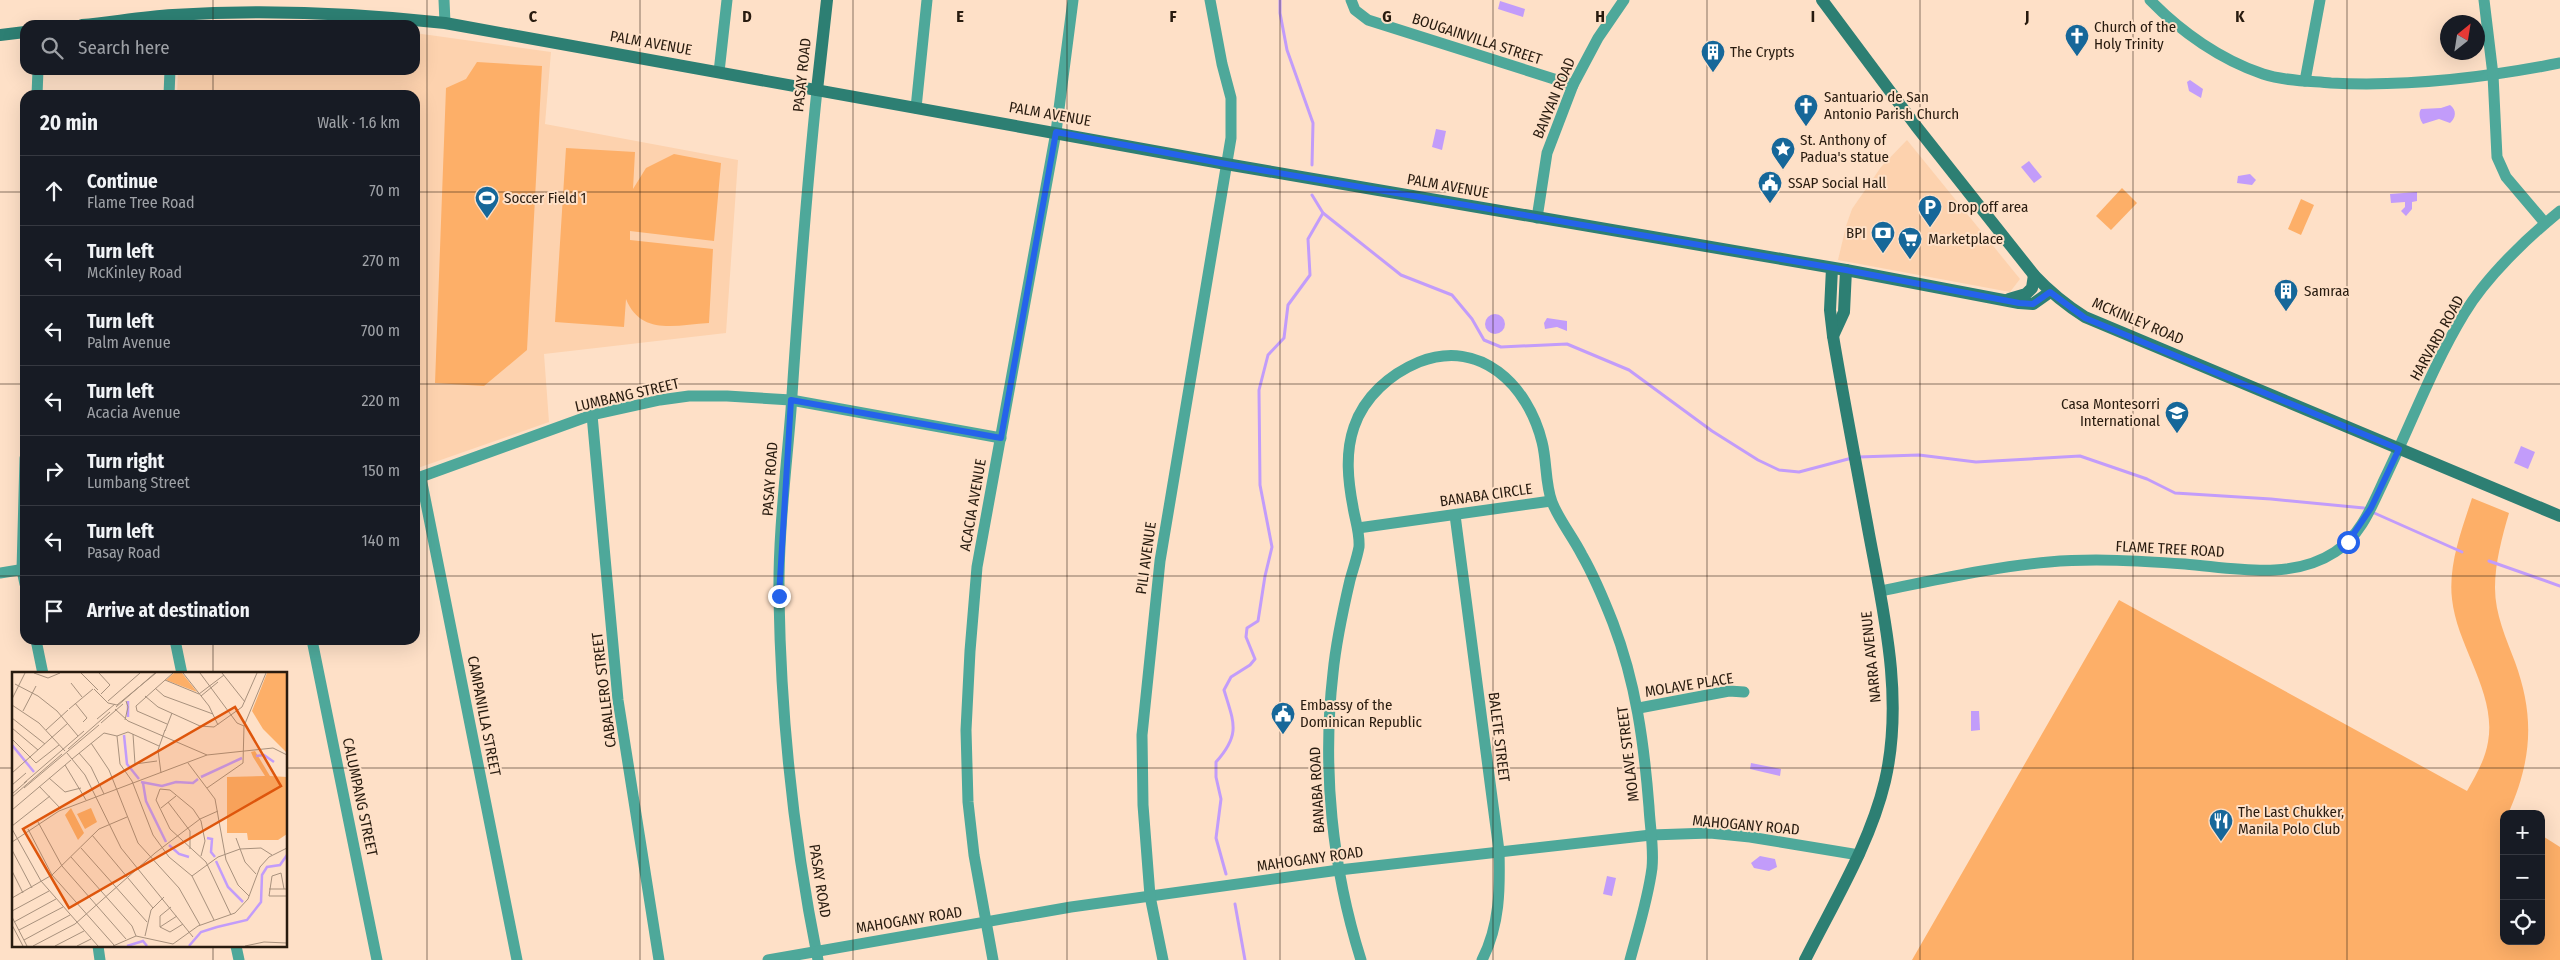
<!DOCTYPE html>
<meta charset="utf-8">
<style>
:root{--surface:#171b24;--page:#20242c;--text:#f1f3f6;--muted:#9ea1a6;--line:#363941}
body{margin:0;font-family:"Fira Sans Condensed",sans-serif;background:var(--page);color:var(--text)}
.controls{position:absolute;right:15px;bottom:15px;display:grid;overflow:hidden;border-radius:10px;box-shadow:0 5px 20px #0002}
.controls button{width:45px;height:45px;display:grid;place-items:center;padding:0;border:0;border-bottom:1px solid var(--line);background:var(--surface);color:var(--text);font:25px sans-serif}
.compass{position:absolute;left:2440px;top:15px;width:45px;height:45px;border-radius:50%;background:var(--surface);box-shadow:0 5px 20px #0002;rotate:30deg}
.stop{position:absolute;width:15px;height:15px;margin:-11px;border:4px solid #2563eb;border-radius:50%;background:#fff}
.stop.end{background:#2563eb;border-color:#fff;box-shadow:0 1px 5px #0008}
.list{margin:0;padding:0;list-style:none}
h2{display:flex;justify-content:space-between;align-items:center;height:65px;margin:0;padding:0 20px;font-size:21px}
h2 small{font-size:16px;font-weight:400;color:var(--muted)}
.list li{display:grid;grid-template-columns:32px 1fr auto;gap:15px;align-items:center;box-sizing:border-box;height:70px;padding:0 20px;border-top:1px solid var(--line)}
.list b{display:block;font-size:19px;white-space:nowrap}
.list p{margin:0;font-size:16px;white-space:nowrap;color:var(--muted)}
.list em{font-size:16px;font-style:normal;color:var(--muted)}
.icon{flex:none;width:28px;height:28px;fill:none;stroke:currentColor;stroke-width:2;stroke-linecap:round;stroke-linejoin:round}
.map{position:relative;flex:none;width:2560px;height:960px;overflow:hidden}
.search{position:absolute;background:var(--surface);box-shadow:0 5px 20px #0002;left:20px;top:20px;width:400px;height:55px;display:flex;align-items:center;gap:12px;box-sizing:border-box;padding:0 18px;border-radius:15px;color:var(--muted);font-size:19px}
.panel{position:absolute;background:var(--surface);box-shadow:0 5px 20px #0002;left:20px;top:90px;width:400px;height:555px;border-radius:15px}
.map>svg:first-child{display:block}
.built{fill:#fdd2ae}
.green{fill:#fdaf68}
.water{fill:#c29cfa}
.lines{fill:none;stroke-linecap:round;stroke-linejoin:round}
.stream{stroke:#c29cfa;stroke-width:3}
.street{stroke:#4ea89a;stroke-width:11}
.secondary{stroke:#2d7f73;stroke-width:12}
.route{stroke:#2563eb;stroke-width:6}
.grid{fill:none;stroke:#281b0f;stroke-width:1;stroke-opacity:0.55}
.labels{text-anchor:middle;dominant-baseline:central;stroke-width:4;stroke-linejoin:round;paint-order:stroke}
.poi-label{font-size:15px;fill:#281b0f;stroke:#fee0c7;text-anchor:start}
.street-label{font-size:15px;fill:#281b0f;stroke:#fee0c7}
.inset-river{fill:none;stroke:#c29cfa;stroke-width:2.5}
.inset-road{fill:none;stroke:#a8917d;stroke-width:1}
.view{fill:#de560c;fill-opacity:0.15;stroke:#de560c;stroke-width:2.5}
.inset-edge{fill:none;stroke:#281b0f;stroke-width:2.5}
.grid-label{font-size:16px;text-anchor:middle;font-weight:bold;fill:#281b0f;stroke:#fee0c7;stroke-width:4;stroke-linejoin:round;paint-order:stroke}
</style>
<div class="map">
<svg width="2560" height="960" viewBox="0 0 2560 960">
<rect width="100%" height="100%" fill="#fee0c7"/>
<g class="built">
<path d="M415,33L551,52L545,124L738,160L726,333L544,354L549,422L415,469V95H177L178,70H415Z"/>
<path d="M1907,140L2020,279L2010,292L1838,260L1846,226L1852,209L1881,167Z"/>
</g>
<g class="green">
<path d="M477,62L542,66L527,350L484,386L435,383L446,88L466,79Z"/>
<path d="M566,148L635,152L633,189L646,168L674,154L721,163L714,241L630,231V240L713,249L709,323C676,325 641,336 626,299L624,327L555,322Z"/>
<path d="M2122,188L2137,203L2111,230L2096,216Z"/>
<path d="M2301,199L2314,205L2301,235L2288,229Z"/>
<path d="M2472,498L2509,513C2502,537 2495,563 2495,588C2495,614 2506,638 2515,662C2535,717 2532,760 2508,814H2504V941H2541V835L2560,847V960H1912L2119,600L2467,791C2476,775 2485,760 2488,742C2497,693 2457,647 2452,599C2448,565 2462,529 2472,498Z"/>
</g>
<g class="water">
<path d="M1500,1L1525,9L1523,17L1498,9Z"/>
<path d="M2190,80L2203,89L2201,98L2189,91L2187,82Z"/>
<path d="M2450,105C2457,110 2456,118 2450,123L2439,119L2423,124C2420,120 2418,113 2421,109L2441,108Z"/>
<path d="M1436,129L1446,131L1442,150L1432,147Z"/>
<path d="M2029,161L2042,177L2034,183L2021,167Z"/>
<path d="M2250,174L2256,180L2252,185L2237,183L2238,176Z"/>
<path d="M2417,192V201L2412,202V209L2406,216L2401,211L2405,207V202L2391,203L2390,194Z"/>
<circle cx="1495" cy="324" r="10"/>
<path d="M1547,318L1567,321V331L1557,327L1545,329L1544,323Z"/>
<path d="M2521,446L2535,452L2528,469L2514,463Z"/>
<path d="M1971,711H1979L1980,730L1971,731Z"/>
<path d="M1751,763L1781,769L1780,776L1750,769Z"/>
<path d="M1760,856L1775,859L1777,867L1769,871L1754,868L1751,863Z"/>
<path d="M1607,876L1616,878L1612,896L1603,894Z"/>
</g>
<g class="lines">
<g class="stream">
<path d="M1280,0V13L1287,50L1313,123L1312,165"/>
<path d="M1312,195L1323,213L1401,275L1452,295L1472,319L1484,340L1501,347L1567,344L1629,370L1712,431L1758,460L1779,470L1799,472L1852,458"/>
<path d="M1858,457L1919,455L1976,462L2080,456L2147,479L2175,493L2271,499L2364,508"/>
<path d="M2372,512L2462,552"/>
<path d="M2489,561L2560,586"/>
<path d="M1226,874L1216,838L1221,799L1216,777V762C1241,734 1234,723 1224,690L1231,677L1250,665L1255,659L1246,637L1247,628L1258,621L1265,576L1272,547L1260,485L1259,390L1268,355L1284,338L1288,305L1310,275L1308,239L1323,213"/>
<path d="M1235,904L1245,960"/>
</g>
<g class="street">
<path d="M444,0L445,23"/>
<path d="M1351,0L1355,10L1368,20L1573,85"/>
<path d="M2150,0C2181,32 2221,60 2263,74C2284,81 2309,81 2331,83C2408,87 2484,78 2560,63"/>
<path d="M2484,0L2493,75L2497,157L2506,177L2545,223"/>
<path d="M719,72L727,0"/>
<path d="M2305,81L2320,0"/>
<path d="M817,90C806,196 798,303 791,410C786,472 778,536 779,598C781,719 794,841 818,960"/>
<path d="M37,95L38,70"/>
<path d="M169,95L170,70"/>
<path d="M916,108L927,0"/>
<path d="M1537,218L1547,153L1573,85L1598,38L1624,0"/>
<path d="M592,415L618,700L659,960"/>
<path d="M25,458L22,570L25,584"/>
<path d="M421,478L517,960"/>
<path d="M415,479L592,415L660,400L689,396H727L791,400L1001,438"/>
<path d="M1455,515L1499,851C1500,889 1500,925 1482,960"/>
<path d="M1358,528L1551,501"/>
<path d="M0,573L25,569"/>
<path d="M1880,591C1936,580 1992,567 2049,562C2094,558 2140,561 2185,564C2234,568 2291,581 2335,552C2362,535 2373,503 2386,476C2412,422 2433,365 2464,314C2486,277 2527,238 2560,211"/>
<path d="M36,640L43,674"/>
<path d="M175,640L182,674"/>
<path d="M312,640L377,960"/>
<path d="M1639,708L1729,691L1744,692"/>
<path d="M98,946L100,960"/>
<path d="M236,946L239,960"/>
<path d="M768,960L1071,907L1339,870L1651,835L1710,833L1750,837L1859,855"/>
<path d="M993,960L974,855L968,802L966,730L970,651L977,567L1056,132L1073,0"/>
<path d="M1163,960L1150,896L1143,805L1142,735L1160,561L1231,138V98L1222,64L1210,0"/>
<path d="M1361,960C1332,868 1322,769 1333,673C1336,642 1343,610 1350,580C1353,569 1357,558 1359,547C1360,533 1355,520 1353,507C1348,481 1345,453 1354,427C1364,397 1390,374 1419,362C1480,338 1528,385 1542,442C1547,461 1545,484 1552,502C1559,520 1573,537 1582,555C1594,576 1604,600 1613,623C1636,683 1644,743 1649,807C1650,827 1654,848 1652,868C1648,899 1638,930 1630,960"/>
</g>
<g class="secondary">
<path d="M1822,0L1916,126L2034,275C2050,292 2066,305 2085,317L2560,516"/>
<path d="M82,25C113,22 143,17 173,15C263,9 355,13 445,23L1226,164L1846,270L2019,303L2033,304L2050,292"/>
<path d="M0,35L25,32"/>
<path d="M817,90L827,0"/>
<path d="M2009,299L2026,294L2032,288L2034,275"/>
<path d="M1833,336L1844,312L1846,270"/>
<path d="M1805,960C1834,902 1870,844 1885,781C1904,699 1884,614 1869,534C1857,468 1844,402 1833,336L1830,310L1832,268"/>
</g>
</g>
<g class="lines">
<path class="route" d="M779,596L791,400L1001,438L1056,132L1226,164L1846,270L2019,303L2033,304L2050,292L2085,318L2399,449L2371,508L2348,542"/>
</g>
<path class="grid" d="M213,0V25M427,0V960M640,0V960M853,0V960M1067,0V960M1280,0V960M1493,0V960M1707,0V960M1920,0V960M2133,0V960M2347,0V960M213,70V95M0,192H25M415,192H2560M0,384H25M415,384H2560M0,576H25M415,576H2560M213,640V674M0,768H14M286,768H2560M213,946V960"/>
<defs>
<symbol id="church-pin" viewBox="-11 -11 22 30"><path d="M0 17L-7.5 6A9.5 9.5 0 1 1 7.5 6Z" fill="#166799" stroke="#fee0c7"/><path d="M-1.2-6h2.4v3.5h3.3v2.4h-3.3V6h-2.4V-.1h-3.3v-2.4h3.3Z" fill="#fff"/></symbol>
<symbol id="building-pin" viewBox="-11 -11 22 30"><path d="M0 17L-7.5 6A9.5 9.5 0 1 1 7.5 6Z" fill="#166799" stroke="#fee0c7"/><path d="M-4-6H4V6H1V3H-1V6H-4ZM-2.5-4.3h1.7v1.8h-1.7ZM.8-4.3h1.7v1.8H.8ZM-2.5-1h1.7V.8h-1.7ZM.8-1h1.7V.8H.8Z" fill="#fff"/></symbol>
<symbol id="sight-pin" viewBox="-11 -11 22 30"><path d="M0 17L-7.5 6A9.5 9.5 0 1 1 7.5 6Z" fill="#166799" stroke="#fee0c7"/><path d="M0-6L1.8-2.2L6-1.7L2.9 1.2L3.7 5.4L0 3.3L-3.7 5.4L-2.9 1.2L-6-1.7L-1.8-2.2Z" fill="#fff"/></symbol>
<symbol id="civic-pin" viewBox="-11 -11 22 30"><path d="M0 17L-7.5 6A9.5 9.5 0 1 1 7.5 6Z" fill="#166799" stroke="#fee0c7"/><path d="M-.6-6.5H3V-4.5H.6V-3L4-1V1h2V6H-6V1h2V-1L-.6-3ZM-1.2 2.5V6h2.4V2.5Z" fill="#fff"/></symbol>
<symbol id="stadium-pin" viewBox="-11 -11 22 30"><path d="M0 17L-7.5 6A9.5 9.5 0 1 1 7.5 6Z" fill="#166799" stroke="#fee0c7"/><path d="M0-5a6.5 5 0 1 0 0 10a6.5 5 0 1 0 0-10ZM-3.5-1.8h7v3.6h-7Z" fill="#fff"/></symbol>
<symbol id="parking-pin" viewBox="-11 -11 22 30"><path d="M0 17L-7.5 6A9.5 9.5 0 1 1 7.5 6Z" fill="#166799" stroke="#fee0c7"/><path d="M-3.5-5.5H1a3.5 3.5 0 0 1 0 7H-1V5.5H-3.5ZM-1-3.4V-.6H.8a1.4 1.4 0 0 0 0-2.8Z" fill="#fff"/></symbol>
<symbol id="bank-pin" viewBox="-11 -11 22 30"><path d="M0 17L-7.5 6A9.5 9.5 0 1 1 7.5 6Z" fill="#166799" stroke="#fee0c7"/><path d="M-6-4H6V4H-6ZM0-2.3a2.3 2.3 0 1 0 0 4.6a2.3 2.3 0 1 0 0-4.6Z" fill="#fff"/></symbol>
<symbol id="supermarket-pin" viewBox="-11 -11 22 30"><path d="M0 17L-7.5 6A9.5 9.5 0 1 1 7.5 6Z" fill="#166799" stroke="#fee0c7"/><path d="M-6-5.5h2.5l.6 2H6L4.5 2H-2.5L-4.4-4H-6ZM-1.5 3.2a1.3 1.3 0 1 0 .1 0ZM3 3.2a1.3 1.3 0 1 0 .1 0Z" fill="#fff"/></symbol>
<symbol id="school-pin" viewBox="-11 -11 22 30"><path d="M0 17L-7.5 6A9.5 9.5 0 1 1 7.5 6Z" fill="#166799" stroke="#fee0c7"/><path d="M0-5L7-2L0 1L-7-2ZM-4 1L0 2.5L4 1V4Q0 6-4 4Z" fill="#fff"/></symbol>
<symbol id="restaurant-pin" viewBox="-11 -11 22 30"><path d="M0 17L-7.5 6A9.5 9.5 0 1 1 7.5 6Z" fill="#166799" stroke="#fee0c7"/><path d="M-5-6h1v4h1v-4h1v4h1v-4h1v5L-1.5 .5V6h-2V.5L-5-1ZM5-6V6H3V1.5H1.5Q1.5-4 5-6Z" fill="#fff"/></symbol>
</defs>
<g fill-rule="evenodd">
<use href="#church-pin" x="2063" y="22" width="28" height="38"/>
<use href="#building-pin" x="1699" y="38" width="28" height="38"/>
<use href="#church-pin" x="1792" y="92" width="28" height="38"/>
<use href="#sight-pin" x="1769" y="135" width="28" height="38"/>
<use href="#civic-pin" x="1756" y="169" width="28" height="38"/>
<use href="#stadium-pin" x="473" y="184" width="28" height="38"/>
<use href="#parking-pin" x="1916" y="193" width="28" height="38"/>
<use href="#bank-pin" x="1869" y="219" width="28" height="38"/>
<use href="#supermarket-pin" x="1896" y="225" width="28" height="38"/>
<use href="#building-pin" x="2272" y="277" width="28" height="38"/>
<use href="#school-pin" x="2163" y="399" width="28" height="38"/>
<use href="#civic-pin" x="1269" y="700" width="28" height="38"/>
<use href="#restaurant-pin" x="2207" y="807" width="28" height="38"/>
</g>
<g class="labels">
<g class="poi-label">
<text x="2094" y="27">Church of the<tspan x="2094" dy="17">Holy Trinity</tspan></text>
<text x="1730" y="52">The Crypts</text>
<text x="1824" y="97">Santuario de San<tspan x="1824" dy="17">Antonio Parish Church</tspan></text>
<text x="1800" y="140">St. Anthony of<tspan x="1800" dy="17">Padua's statue</tspan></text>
<text x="1788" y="183">SSAP Social Hall</text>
<text x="504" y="198">Soccer Field 1</text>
<text x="1948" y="207">Drop off area</text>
<text x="1866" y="233" text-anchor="end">BPI</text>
<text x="1928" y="239">Marketplace</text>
<text x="2304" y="291">Samraa</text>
<text x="2160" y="404" text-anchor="end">Casa Montesorri<tspan x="2160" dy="17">International</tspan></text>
<text x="1300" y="705">Embassy of the<tspan x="1300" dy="17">Dominican Republic</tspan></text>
<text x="2238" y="812">The Last Chukker,<tspan x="2238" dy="17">Manila Polo Club</tspan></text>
</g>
<g class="street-label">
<text transform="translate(1477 39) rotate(18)">BOUGAINVILLA STREET</text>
<text transform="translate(651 43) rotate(10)">PALM AVENUE</text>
<text transform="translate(802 75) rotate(-84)">PASAY ROAD</text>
<text transform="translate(1554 98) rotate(-67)">BANYAN ROAD</text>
<text transform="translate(1050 114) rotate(10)">PALM AVENUE</text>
<text transform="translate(1448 186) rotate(10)">PALM AVENUE</text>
<text transform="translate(2138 321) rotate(23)">MCKINLEY ROAD</text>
<text transform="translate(2437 338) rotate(-61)">HARVARD ROAD</text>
<text transform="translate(627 395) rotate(-13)">LUMBANG STREET</text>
<text transform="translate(770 479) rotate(-86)">PASAY ROAD</text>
<text transform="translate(1486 495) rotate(-8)">BANABA CIRCLE</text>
<text transform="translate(973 505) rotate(-80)">ACACIA AVENUE</text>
<text transform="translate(2170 549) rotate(3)">FLAME TREE ROAD</text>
<text transform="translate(1146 558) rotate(-82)">PILI AVENUE</text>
<text transform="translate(1871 657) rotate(-96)">NARRA AVENUE</text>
<text transform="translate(1689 685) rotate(-9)">MOLAVE PLACE</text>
<text transform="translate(604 690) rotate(-97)">CABALLERO STREET</text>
<text transform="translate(484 716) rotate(79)">CAMPANILLA STREET</text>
<text transform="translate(1499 737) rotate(83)">BALETE STREET</text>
<text transform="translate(1628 754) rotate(-97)">MOLAVE STREET</text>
<text transform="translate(1317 790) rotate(-93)">BANABA ROAD</text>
<text transform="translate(360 797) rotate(78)">CALUMPANG STREET</text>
<text transform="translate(1746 825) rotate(5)">MAHOGANY ROAD</text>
<text transform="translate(1310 859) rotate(-8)">MAHOGANY ROAD</text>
<text transform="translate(820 881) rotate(81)">PASAY ROAD</text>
<text transform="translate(909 920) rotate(-9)">MAHOGANY ROAD</text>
</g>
</g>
<g transform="translate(12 672)">
<rect width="275" height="275" fill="#fee0c7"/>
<path d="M162,1H170L185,20L154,8ZM255,1H275V81L251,57L240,39ZM243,79L258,104L275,105V162L266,168H236L235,161H215V105L253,104L241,85L239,80ZM59,136L72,161L66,168L53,143ZM79,136L82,143L75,146L82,143L85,150L73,157L65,142Z" fill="#fdaf68"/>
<path class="inset-river" d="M116,45V29M112,63L115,92L127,107M0,73L22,100M244,84L252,83L262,90M189,105L230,86M129,110L150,114L164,110L181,111L186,107M131,111L134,129L154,170M195,166L200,167L199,180L203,185M157,173L167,182L177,185M204,189L216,215L231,230M205,255L235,248L249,230L250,203L255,195L268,193L275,183M115,274L131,269L135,274M177,274L189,260L205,255"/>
<path class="inset-road" d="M22,1L36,6L48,1M69,1L86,18M87,1L98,13L89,22M171,1L197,34L206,53M188,1L225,51L232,54M210,1L233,30M153,8L187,22M59,11L70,25M3,12L26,24L45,39L66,64M143,16L152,24L201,42M82,17L96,31L105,33L144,1M187,22L212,3M133,24L146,35L188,54L202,55L230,35L245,1M189,24L206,10M0,27L13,1M96,29L128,1M63,31L75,46L71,50M0,33L27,51L53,79M104,35L143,1M57,37L81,17M103,37L116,49L195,83L261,76L275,83M11,39L24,14M0,46L33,72M85,47L103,32M113,48L116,35L114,29M89,51L111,32M155,52L125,39L124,34L161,1M0,56L26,78M34,58L56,38M153,59L160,41M121,62L123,92L145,89M105,64L108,92L120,109L141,163L157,185L180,204L202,248M0,67L24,91L47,73M79,71L97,98L126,171L167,216L188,253M56,77L98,40M55,81L73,103L109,176L181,265M67,81L79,95L92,122M60,87L92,61L105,64L116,60L147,74M176,91L203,127L214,188L226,213L237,224M53,93L74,128M0,101L56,51M149,101L146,78L153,58M37,106L53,120L69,116M12,111L72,59M0,113L14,101M27,114L49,137M12,116L87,53M195,116L231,91L232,54L254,1M0,122L15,109M0,125L50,82M156,130L178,159V177M149,136L164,124M0,138L59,88M26,150L50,194L114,267M0,154L38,124M0,157L29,209L86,274M16,157L40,203L102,273M80,163L141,236M224,166L233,190L244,202M0,170L47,139L195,83M69,176L135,250M0,178L20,216M189,184L193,169L189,149L181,137L158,118L148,117L144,128L158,157L194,190L219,243M59,185L120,254L124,264M0,199L11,221M180,204L206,185L228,177L249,176L260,183M257,217H275M272,217L269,201L260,204L257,224H275M0,226L40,203L87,157L115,145M159,235L148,244V255L158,260L171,252M0,239L37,219M0,245L15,274M2,250L44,227M0,253L11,274M148,255L165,244M7,258L51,235M133,264L139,238L152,225M12,268L58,243M21,274L63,252L143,181L188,147L206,139M43,274L72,259M65,274L79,267M101,274L124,264L161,272L186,254L223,241L236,227L248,195L257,185L275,176M233,274L252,270L275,271"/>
<path class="view" d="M223,35L269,114L57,236L11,157Z"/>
<rect width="275" height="275" class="inset-edge"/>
</g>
<g class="grid-label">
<text x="533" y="22">C</text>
<text x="747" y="22">D</text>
<text x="960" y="22">E</text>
<text x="1173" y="22">F</text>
<text x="1387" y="22">G</text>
<text x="1600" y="22">H</text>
<text x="1813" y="22">I</text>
<text x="2027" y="22">J</text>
<text x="2240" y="22">K</text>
</g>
</svg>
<div class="controls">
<button>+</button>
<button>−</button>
<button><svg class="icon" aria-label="locate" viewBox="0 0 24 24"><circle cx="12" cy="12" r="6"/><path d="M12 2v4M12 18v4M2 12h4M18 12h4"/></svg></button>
</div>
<svg class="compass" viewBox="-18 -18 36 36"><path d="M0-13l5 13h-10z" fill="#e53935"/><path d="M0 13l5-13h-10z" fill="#9ea1a6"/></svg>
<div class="stop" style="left:2348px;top:542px"></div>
<div class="stop end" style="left:779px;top:596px"></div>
<div class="search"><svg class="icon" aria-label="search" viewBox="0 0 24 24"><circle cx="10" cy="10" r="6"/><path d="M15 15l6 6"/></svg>Search here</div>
<section class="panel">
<h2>20 min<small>Walk · 1.6 km</small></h2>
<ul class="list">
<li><svg class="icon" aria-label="ahead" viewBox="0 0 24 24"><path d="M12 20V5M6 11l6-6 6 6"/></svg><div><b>Continue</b><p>Flame Tree Road</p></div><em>70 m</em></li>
<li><svg class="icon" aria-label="left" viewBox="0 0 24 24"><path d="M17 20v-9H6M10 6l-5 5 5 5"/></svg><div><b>Turn left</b><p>McKinley Road</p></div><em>270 m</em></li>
<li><svg class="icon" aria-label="left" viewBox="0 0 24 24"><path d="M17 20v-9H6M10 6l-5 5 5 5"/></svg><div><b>Turn left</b><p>Palm Avenue</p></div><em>700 m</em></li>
<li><svg class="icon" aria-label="left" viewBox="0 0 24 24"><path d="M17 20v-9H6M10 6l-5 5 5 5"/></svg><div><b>Turn left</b><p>Acacia Avenue</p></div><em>220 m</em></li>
<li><svg class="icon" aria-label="right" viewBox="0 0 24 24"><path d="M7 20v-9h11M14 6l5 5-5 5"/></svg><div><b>Turn right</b><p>Lumbang Street</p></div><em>150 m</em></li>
<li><svg class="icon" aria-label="left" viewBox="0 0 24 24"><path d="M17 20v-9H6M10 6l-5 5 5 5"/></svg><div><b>Turn left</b><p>Pasay Road</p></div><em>140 m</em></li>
<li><svg class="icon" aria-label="arrive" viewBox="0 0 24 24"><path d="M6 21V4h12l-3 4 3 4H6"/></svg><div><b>Arrive at destination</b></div></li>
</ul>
</section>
</div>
